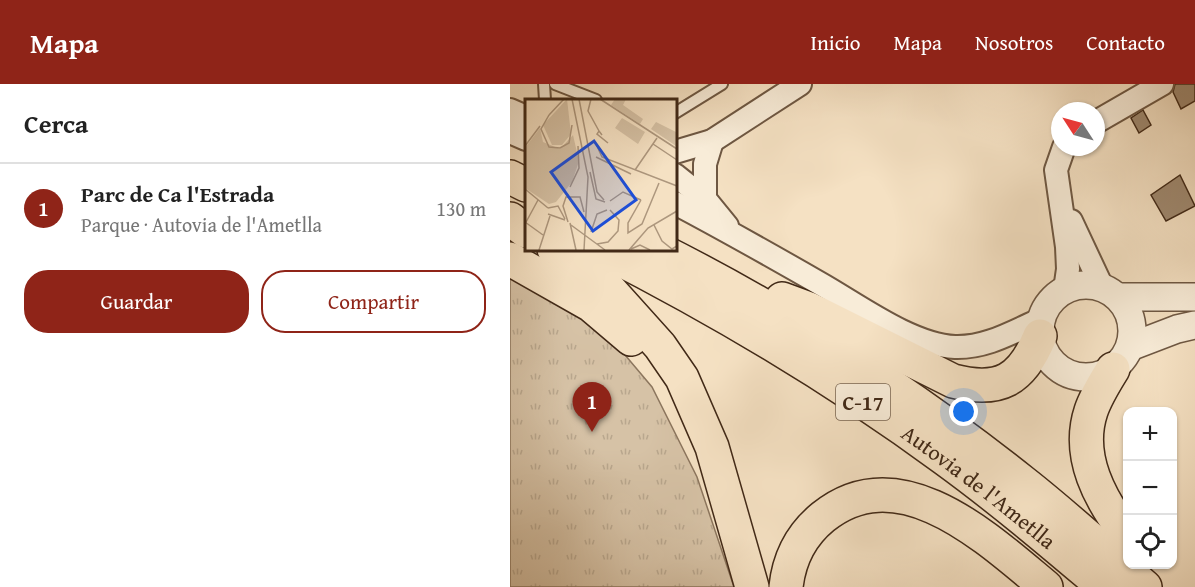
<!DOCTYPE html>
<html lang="es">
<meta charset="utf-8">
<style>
:root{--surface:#fff;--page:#f2f2f2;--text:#222;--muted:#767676;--line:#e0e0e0;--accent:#8f2418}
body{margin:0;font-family:"Gentium Book Plus",serif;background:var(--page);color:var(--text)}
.controls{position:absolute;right:18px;bottom:18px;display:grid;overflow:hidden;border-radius:12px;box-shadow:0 2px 4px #0004}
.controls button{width:54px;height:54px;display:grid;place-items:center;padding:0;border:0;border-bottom:2px solid var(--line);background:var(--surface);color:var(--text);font:30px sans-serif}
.compass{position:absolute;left:541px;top:18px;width:54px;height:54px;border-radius:50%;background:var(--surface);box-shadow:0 2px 4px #0004;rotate:306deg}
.you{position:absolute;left:454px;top:328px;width:21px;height:21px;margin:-15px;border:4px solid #fff;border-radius:50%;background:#1a73e8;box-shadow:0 0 0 9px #1a73e833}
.badge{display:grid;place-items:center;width:39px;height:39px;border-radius:50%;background:var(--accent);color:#fff;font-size:20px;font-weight:700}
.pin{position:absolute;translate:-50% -50px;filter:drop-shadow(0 2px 3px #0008)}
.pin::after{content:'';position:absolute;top:32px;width:21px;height:18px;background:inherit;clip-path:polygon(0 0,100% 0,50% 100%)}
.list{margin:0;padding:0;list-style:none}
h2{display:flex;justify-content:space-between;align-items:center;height:78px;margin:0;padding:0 24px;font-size:26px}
h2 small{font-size:20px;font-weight:400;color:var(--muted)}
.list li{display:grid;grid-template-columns:39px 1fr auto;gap:18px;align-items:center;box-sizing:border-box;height:90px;padding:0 24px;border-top:2px solid var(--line)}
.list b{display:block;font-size:22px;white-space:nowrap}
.list p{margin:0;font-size:20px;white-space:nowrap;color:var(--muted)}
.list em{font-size:20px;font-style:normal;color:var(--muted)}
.actions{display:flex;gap:12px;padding:18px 24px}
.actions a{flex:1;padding:14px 0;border:2px solid var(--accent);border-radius:24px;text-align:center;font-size:21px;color:var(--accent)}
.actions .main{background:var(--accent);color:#fff}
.icon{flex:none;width:33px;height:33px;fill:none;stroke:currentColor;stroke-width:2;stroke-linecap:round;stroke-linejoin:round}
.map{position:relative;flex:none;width:685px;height:503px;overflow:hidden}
header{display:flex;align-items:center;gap:36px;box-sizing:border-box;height:84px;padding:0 30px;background:var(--accent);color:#fff}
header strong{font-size:28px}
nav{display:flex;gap:33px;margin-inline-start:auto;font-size:21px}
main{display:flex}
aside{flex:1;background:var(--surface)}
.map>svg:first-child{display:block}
.park{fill:url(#park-tufts);stroke:#8c765e;stroke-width:1.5}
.building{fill:#9f8970;stroke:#412917;stroke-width:1.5}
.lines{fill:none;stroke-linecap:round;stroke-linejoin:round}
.service-casing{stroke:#6e5742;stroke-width:14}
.minor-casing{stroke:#6e5742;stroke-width:26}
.tertiary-casing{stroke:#6e5742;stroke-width:30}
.motorway-casing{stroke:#412917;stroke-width:36}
.service{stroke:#f8ecd8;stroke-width:10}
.minor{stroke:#f8ecd8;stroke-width:22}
.tertiary{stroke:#f8ecd8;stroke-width:27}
.motorway{stroke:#f5e1c3;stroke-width:33}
.labels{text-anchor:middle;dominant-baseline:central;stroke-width:4.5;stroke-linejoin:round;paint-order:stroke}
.shield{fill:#f8ecd8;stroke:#786451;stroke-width:1.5}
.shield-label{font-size:21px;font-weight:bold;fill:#412917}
.street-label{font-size:22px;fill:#412917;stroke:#f8ecd8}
.inset-road{fill:none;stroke:#ad977e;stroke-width:1.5}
.view{fill:#1d4ed8;fill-opacity:0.15;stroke:#1d4ed8;stroke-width:3}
.inset-edge{fill:none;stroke:#412917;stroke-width:3}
</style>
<header>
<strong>Mapa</strong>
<nav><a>Inicio</a><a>Mapa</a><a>Nosotros</a><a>Contacto</a></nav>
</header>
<main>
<aside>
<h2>Cerca<small></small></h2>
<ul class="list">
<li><span class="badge">1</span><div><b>Parc de Ca l'Estrada</b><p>Parque · Autovia de l'Ametlla</p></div><em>130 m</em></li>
</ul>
<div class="actions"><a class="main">Guardar</a><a>Compartir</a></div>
</aside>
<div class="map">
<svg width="685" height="503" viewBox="0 0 685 503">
<defs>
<pattern id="park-tufts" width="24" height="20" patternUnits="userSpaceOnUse" patternTransform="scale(1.5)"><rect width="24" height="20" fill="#d6c2a6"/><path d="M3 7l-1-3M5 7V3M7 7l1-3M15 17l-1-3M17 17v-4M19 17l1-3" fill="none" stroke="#b9a78e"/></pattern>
</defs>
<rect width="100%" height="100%" fill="#f5e1c3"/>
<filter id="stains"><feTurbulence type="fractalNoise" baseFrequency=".00333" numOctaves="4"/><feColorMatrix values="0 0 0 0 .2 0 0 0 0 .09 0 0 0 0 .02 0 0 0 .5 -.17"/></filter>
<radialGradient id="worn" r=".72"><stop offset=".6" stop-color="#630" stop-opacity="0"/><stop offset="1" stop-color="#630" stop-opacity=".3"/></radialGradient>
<path class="park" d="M0,189L68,224L110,265L142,303L187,393L224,503H0Z"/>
<g class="building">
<path d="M665,0H685V17L671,25L663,8Z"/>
<path d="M633,26L641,41L629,49L621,34Z"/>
<path d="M670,91L685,122L656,137L641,111Z"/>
</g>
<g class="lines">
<defs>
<g id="service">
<path d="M34,0L35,16"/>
<path d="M45,0L86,16"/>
<path d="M165,29L212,0"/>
</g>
<g id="minor">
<path d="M0,26L16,33"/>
<path d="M586,38L652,0"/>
<path d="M0,48L16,55"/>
<path d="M202,57L195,80V115L217,142"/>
<path d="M554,63L546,86L557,163L558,185L555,206"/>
<path d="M165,68L202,57L290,0"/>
<path d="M165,91L195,115"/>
<path d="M165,119C214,145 262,172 309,199C348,221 401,261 445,263C477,264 504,247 532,235"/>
<path d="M561,137L592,203"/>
</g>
<g id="tertiary">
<circle cx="576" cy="247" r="46"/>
<path d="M608,213H685"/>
<path d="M620,263L667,245L685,241"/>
</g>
<g id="motorway">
<path d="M0,93L16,101"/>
<path d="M0,135L16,147"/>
<path d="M44,165L97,203L150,262L172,294L202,363L242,503"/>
<path id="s1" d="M90,165C210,226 326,295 435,375C490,415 542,459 594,503"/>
<path d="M148,165C277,230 401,309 514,399C556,432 595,468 635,503"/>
<path d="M0,175L81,221L121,255"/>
<path d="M272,215L299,225L443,297C490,309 512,296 530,252"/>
<path d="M603,285C595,298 586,312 581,327C566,372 590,416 618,452"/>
<path d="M276,503C279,475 291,451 313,433C390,371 478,455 536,503"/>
</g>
</defs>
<use href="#service" class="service-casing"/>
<use href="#minor" class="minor-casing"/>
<use href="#tertiary" class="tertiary-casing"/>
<use href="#motorway" class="motorway-casing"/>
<use href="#service" class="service"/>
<use href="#minor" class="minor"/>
<use href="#tertiary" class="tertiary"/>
<use href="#motorway" class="motorway"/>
</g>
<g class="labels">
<rect class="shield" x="326" y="300" width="54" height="36" rx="4.5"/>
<g class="shield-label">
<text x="353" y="318">C-17</text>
</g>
<g class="street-label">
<text stroke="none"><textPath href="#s1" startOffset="448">Autovia de l'Ametlla</textPath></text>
</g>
</g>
<g transform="translate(15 15)">
<rect width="152" height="152" fill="#f5e1c3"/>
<path d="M90,0H101L98,6L118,20L115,25L86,6ZM97,19L120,33L113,45L90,29ZM131,23L151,33V47L126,30Z" fill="#d6c2a6"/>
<path d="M42,0L46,35L37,46H27L18,26Z" fill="#d6c2a6"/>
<path d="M15,29L18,43L35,50L48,36L54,62L47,83L31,103L24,105L0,89V49Z" fill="#d6c2a6"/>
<path class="inset-road" d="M47,0L63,78L59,151M54,0L72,93L79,101M66,0L63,12L74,32M75,0L152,50M24,16L39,0M24,16L16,30L24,48L35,49L44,44L47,26M77,36L74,32L72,35L83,44M71,45L77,58L152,87M128,45L152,61M0,47L15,27M71,58L106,75M110,71L132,39M65,73L71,100L80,103M45,88L54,69L53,47M0,90L23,109M116,101L103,124V134L117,125L134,84M85,102L98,93L116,101M23,109L33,107L40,120M23,115L40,121M0,123L18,136M43,123L38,107L41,98H55L59,113M45,124L51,151M0,125L13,101M46,126L80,151M129,126L137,142L147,150L152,147M66,133L72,115L82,111M72,145L83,143L93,132L94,121L85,111M106,150L115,146L125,151M14,151L25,117M104,151L123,129L152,112"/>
<path class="view" d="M69,42L111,101L68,132L26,73Z"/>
<rect width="152" height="152" class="inset-edge"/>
</g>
<rect width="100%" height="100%" filter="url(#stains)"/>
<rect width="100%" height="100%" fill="url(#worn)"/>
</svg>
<div class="controls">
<button>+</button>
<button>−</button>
<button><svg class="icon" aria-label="locate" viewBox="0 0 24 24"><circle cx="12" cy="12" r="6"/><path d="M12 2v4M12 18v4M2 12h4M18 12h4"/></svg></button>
</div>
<svg class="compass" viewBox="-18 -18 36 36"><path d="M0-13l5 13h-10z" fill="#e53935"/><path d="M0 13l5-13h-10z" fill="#767676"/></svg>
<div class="you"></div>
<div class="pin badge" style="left:82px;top:348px">1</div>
</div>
</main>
